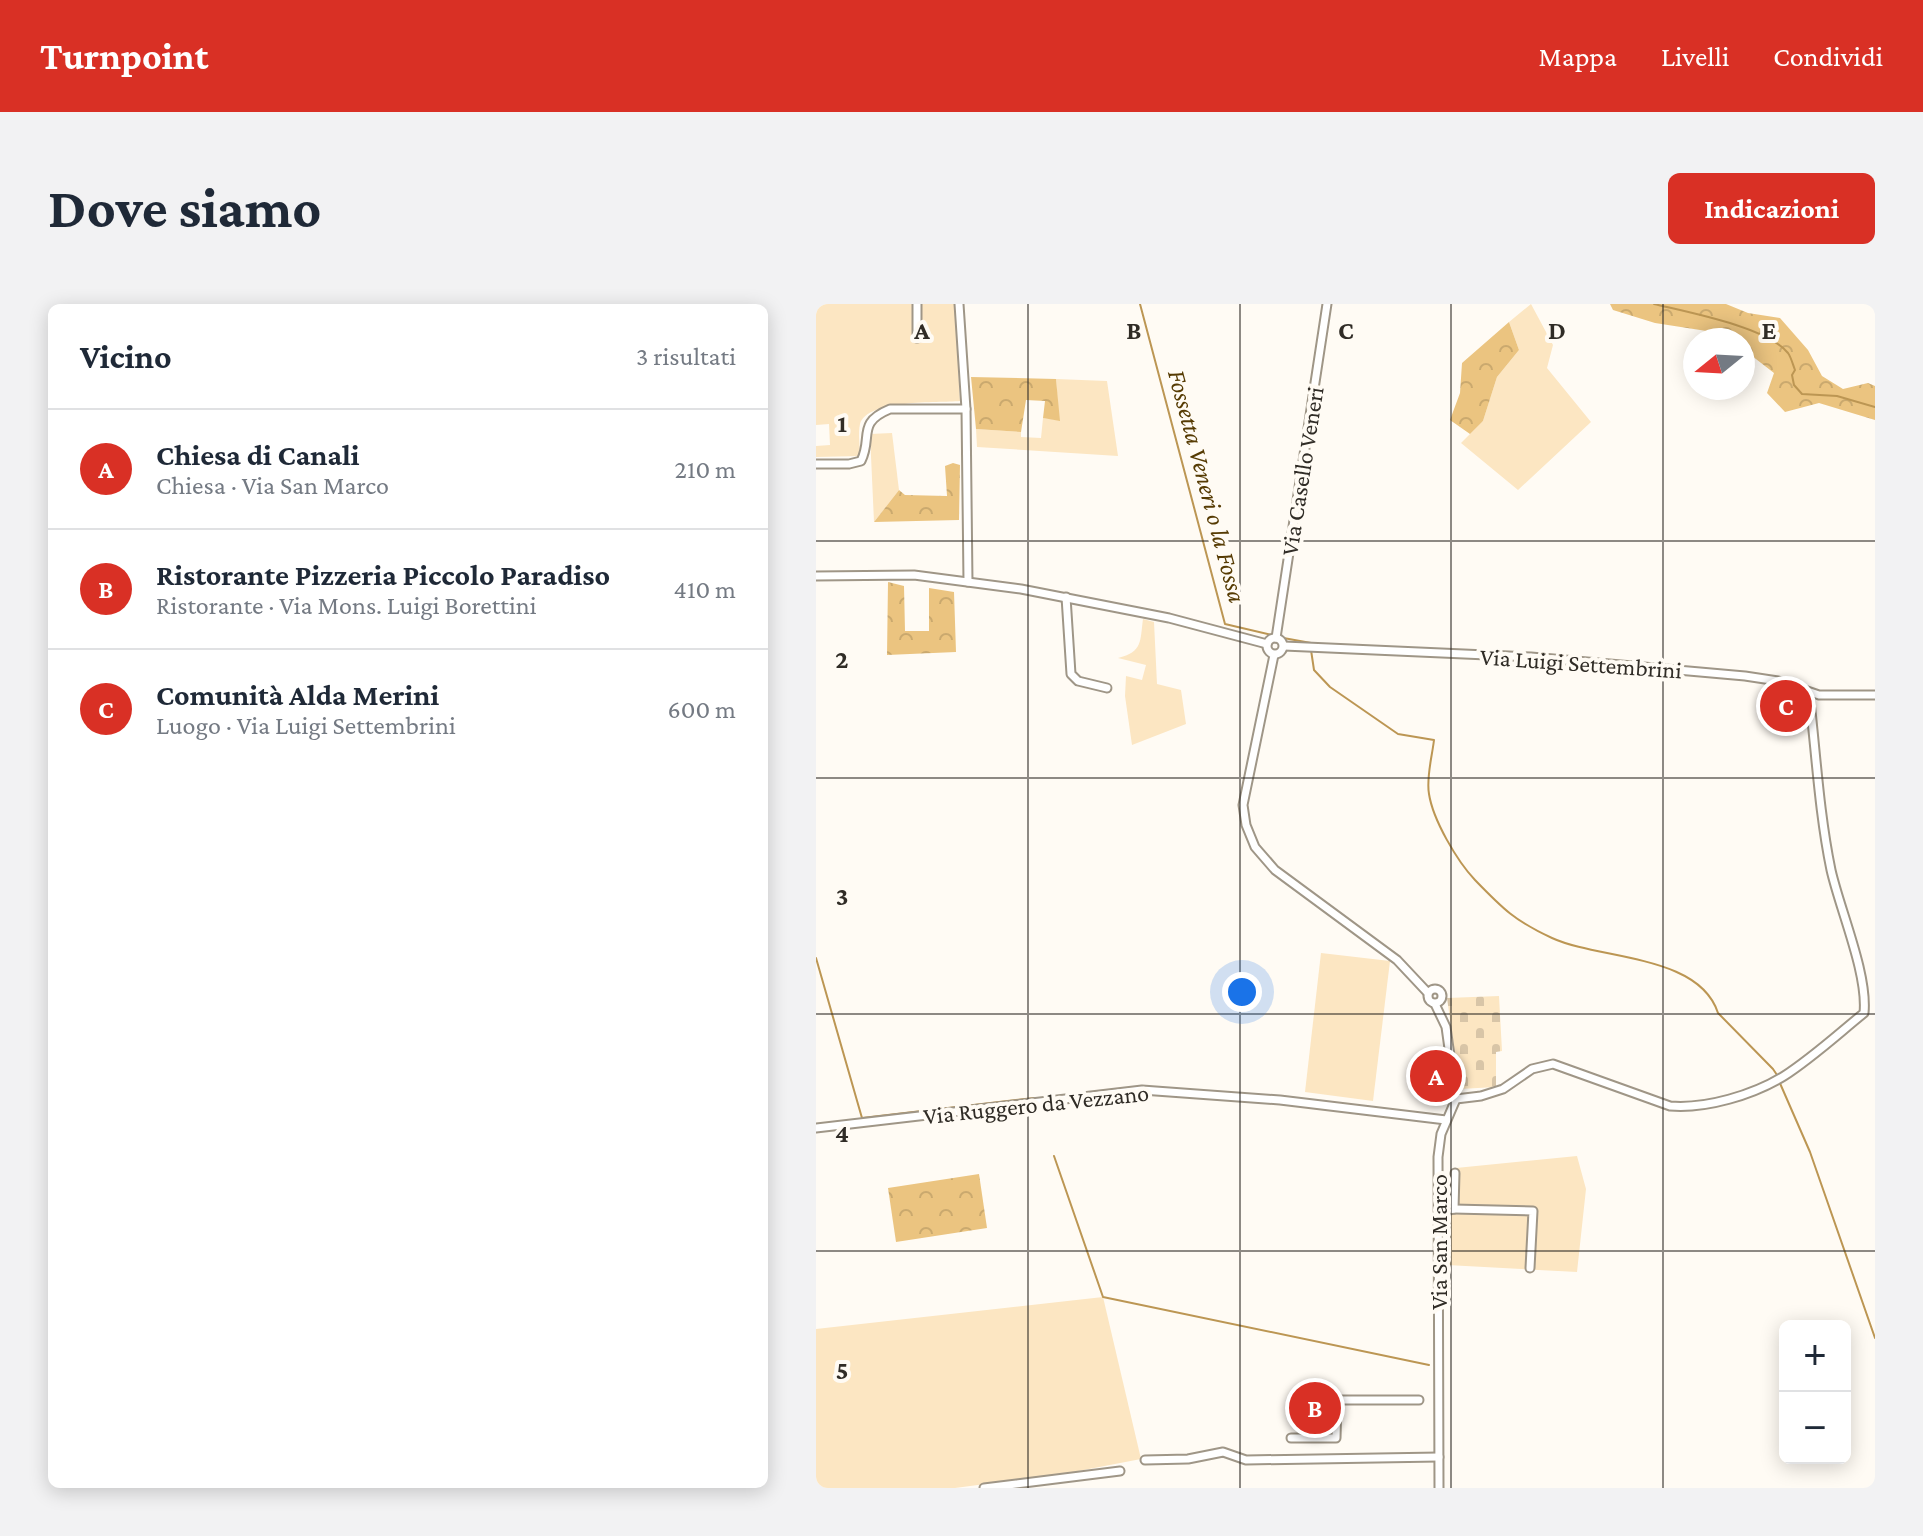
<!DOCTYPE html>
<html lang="it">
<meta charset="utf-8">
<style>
:root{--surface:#fff;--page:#f2f2f3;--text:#1f2937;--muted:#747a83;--line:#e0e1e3;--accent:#d93025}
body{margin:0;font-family:"Crimson Pro",serif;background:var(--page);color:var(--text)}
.controls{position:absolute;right:24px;bottom:24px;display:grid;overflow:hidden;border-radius:12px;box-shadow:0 4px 20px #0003}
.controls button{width:72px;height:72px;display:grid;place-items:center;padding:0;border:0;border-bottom:2px solid var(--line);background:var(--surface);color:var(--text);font:40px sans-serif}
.compass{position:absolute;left:867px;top:24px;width:72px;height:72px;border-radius:50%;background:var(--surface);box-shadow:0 4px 20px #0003;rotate:252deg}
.you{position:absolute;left:426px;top:688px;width:28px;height:28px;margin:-20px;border:6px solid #fff;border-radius:50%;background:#1a73e8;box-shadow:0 0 0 12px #1a73e833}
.badge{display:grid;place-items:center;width:52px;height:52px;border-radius:50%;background:var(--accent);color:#fff;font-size:26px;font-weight:700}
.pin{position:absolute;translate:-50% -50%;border:4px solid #fff;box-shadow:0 2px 8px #0006}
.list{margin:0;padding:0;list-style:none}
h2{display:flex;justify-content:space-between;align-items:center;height:104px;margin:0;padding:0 32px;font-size:34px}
h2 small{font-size:26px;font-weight:400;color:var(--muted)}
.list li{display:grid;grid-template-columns:52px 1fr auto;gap:24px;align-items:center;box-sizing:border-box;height:120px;padding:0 32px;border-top:2px solid var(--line)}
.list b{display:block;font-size:30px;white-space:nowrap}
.list p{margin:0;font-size:26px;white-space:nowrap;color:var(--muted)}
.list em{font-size:26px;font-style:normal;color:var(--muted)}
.map{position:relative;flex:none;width:1059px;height:1184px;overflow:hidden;border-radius:12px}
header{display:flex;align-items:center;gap:48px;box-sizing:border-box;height:112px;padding:0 40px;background:var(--accent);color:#fff}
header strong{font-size:38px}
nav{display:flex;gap:44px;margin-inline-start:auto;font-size:28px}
.intro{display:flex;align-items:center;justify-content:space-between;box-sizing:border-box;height:192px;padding:0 48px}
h1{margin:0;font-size:56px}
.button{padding:20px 36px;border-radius:12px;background:var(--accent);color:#fff;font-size:28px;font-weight:700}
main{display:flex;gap:48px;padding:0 48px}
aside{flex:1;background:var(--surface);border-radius:12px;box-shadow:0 4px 20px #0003}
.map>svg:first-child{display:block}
.green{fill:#fce6c2}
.forest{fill:url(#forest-crowns)}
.cemetery{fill:url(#cemetery-stones)}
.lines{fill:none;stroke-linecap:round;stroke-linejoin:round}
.stream{stroke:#bc9653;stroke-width:2}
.minor-casing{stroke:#9f9687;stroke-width:11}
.minor{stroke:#fff;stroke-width:7}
.grid{fill:none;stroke:#302c26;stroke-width:2;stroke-opacity:0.55}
.labels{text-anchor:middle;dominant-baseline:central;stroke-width:8;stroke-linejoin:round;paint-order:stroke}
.street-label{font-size:24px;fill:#302c26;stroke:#fffbf4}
.water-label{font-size:26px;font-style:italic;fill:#563b03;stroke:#fffbf4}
.grid-label{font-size:26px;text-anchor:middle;font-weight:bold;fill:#302c26;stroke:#fffbf4;stroke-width:8;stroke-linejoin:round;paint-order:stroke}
</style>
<header>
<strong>Turnpoint</strong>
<nav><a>Mappa</a><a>Livelli</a><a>Condividi</a></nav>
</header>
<div class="intro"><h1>Dove siamo</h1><a class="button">Indicazioni</a></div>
<main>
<aside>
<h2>Vicino<small>3 risultati</small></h2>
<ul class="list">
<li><span class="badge">A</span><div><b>Chiesa di Canali</b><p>Chiesa · Via San Marco</p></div><em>210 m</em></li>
<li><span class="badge">B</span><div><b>Ristorante Pizzeria Piccolo Paradiso</b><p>Ristorante · Via Mons. Luigi Borettini</p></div><em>410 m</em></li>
<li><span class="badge">C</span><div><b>Comunità Alda Merini</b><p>Luogo · Via Luigi Settembrini</p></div><em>600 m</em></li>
</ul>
</aside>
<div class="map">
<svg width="1059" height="1184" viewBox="0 0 1059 1184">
<defs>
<pattern id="forest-crowns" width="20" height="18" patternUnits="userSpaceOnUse" patternTransform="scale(2)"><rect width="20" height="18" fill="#ebc480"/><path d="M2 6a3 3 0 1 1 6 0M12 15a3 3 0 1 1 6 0" fill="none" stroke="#caa96e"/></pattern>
<pattern id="cemetery-stones" width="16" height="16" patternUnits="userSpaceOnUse" patternTransform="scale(2)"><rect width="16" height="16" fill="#fce6c2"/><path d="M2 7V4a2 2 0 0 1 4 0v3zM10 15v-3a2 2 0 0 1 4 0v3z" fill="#d8c5a7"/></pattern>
</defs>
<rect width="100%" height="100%" fill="#fffbf4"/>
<g class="green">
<path d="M0,0H139L144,97C122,99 51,95 44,120C42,129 44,143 44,152L0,153V142L14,141L13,120L0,121Z"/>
<path d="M715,0L737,41L731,64L775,118L702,186L645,139L667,117L681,73L703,46L693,18Z"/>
<path d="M240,75L291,77L302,152L161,143L160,125L205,128V133L225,134L227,114L243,116Z"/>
<path d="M76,129L83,186L58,218L54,130Z"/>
<path d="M327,315L338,318L341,380L365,386L370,420L316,441L309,392L310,372L326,376L330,361L302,354C327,348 324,337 327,315Z"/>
<path d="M505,649L574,657L557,797L489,788Z"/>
<path d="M761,852L770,885L761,968L631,961V907L638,905L640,864Z"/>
<path d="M287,993L325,1155L252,1169L139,1184H0V1025Z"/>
</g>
<g class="forest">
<path d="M794,0H910L932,9L964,14L992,46L1006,72L1027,85L1052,79L1059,82V116L1003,99L969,108L951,89L958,69L927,45V36H912L897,28L839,19L797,6Z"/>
<path d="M693,18L703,46L681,73L667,117L654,130L634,116L644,89L646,59Z"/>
<path d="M155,73L240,75L244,117L227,114L229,97L210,96L205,128L160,125Z"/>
<path d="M137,159L144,161L143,216L58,218L83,186L89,191L131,192L129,162Z"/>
<path d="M72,278L88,282L89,327H113V284L138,288L140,348L71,351Z"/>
<path d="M163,870L171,924L80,938L72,884Z"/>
</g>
<path class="cemetery" d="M683,692L686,747L680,748V783L644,785L631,694Z"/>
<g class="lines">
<g class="stream">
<path d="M324,0L409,320L456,331"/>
<path d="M838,0C871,8 951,23 972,49C975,53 977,61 979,66L976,71L978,81L986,90L1021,92L1059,103"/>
<path d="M462,333L495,339"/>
<path d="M495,346L498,366L514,383L582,430L618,436C616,453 610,474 613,490C617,516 641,557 659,576C687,605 699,617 736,634C784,656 883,650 902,709L957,765L961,771"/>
<path d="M0,654L46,814L218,794"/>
<path d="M963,777L994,848L1059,1034"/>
<path d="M238,852L287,993L613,1061"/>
</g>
<defs>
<g id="minor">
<path d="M143,0L150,105L152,278"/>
<path d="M101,34V0"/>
<path d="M0,160H33L45,157C57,133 40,119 74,105H150"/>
<path d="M0,272L98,271L205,285L353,314L451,340"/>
<path d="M250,293L255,370L262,377L291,384"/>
<circle cx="459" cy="342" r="8"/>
<path d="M460,334L511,0"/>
<path d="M468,342L715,353L929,372L962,377L1003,391H1059"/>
<path d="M458,351L427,501L430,521L439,543L459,566L581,656L612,689"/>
<circle cx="619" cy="692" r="7"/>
<path d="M619,700L630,723L640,795L625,830L622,853L623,1184"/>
<path d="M640,795L665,792L687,785L716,765L737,760L854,802C890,805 937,791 968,772C996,754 1022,730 1048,709C1052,670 1024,606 1015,566C1003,508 1000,448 993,389"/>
<path d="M0,824L326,786L464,796L630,816"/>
<path d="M638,905L717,907L714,964"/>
<path d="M623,908L638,905L639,869"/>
<path d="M475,1134H520L521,1096H603"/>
<path d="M329,1156L372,1155L407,1148L430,1156L623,1153"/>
<path d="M168,1184L304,1167"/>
</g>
</defs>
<use href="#minor" class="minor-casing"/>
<use href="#minor" class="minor"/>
</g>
<path class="grid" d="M212,0V1184M424,0V1184M635,0V1184M847,0V1184M0,237H1059M0,474H1059M0,710H1059M0,947H1059"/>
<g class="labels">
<g class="street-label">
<text transform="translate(486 167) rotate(-81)">Via Casello Veneri</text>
<text transform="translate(765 359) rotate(4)">Via Luigi Settembrini</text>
<text transform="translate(220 800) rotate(-6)">Via Ruggero da Vezzano</text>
<text transform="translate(622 938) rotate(-90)">Via San Marco</text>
</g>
<g class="water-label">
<text transform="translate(391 182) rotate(75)">Fossetta Veneri o la Fossa</text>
</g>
</g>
<g class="grid-label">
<text x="106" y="35">A</text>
<text x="318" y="35">B</text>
<text x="530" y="35">C</text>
<text x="741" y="35">D</text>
<text x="953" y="35">E</text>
<text x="26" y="128">1</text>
<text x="26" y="364">2</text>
<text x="26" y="601">3</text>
<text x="26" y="838">4</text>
<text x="26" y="1075">5</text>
</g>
</svg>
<div class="controls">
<button>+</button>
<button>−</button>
</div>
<svg class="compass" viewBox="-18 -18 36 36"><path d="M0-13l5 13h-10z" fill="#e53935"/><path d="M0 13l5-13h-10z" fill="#747a83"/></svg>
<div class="you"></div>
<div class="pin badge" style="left:620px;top:772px">A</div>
<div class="pin badge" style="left:499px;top:1104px">B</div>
<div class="pin badge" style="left:970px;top:402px">C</div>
</div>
</main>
